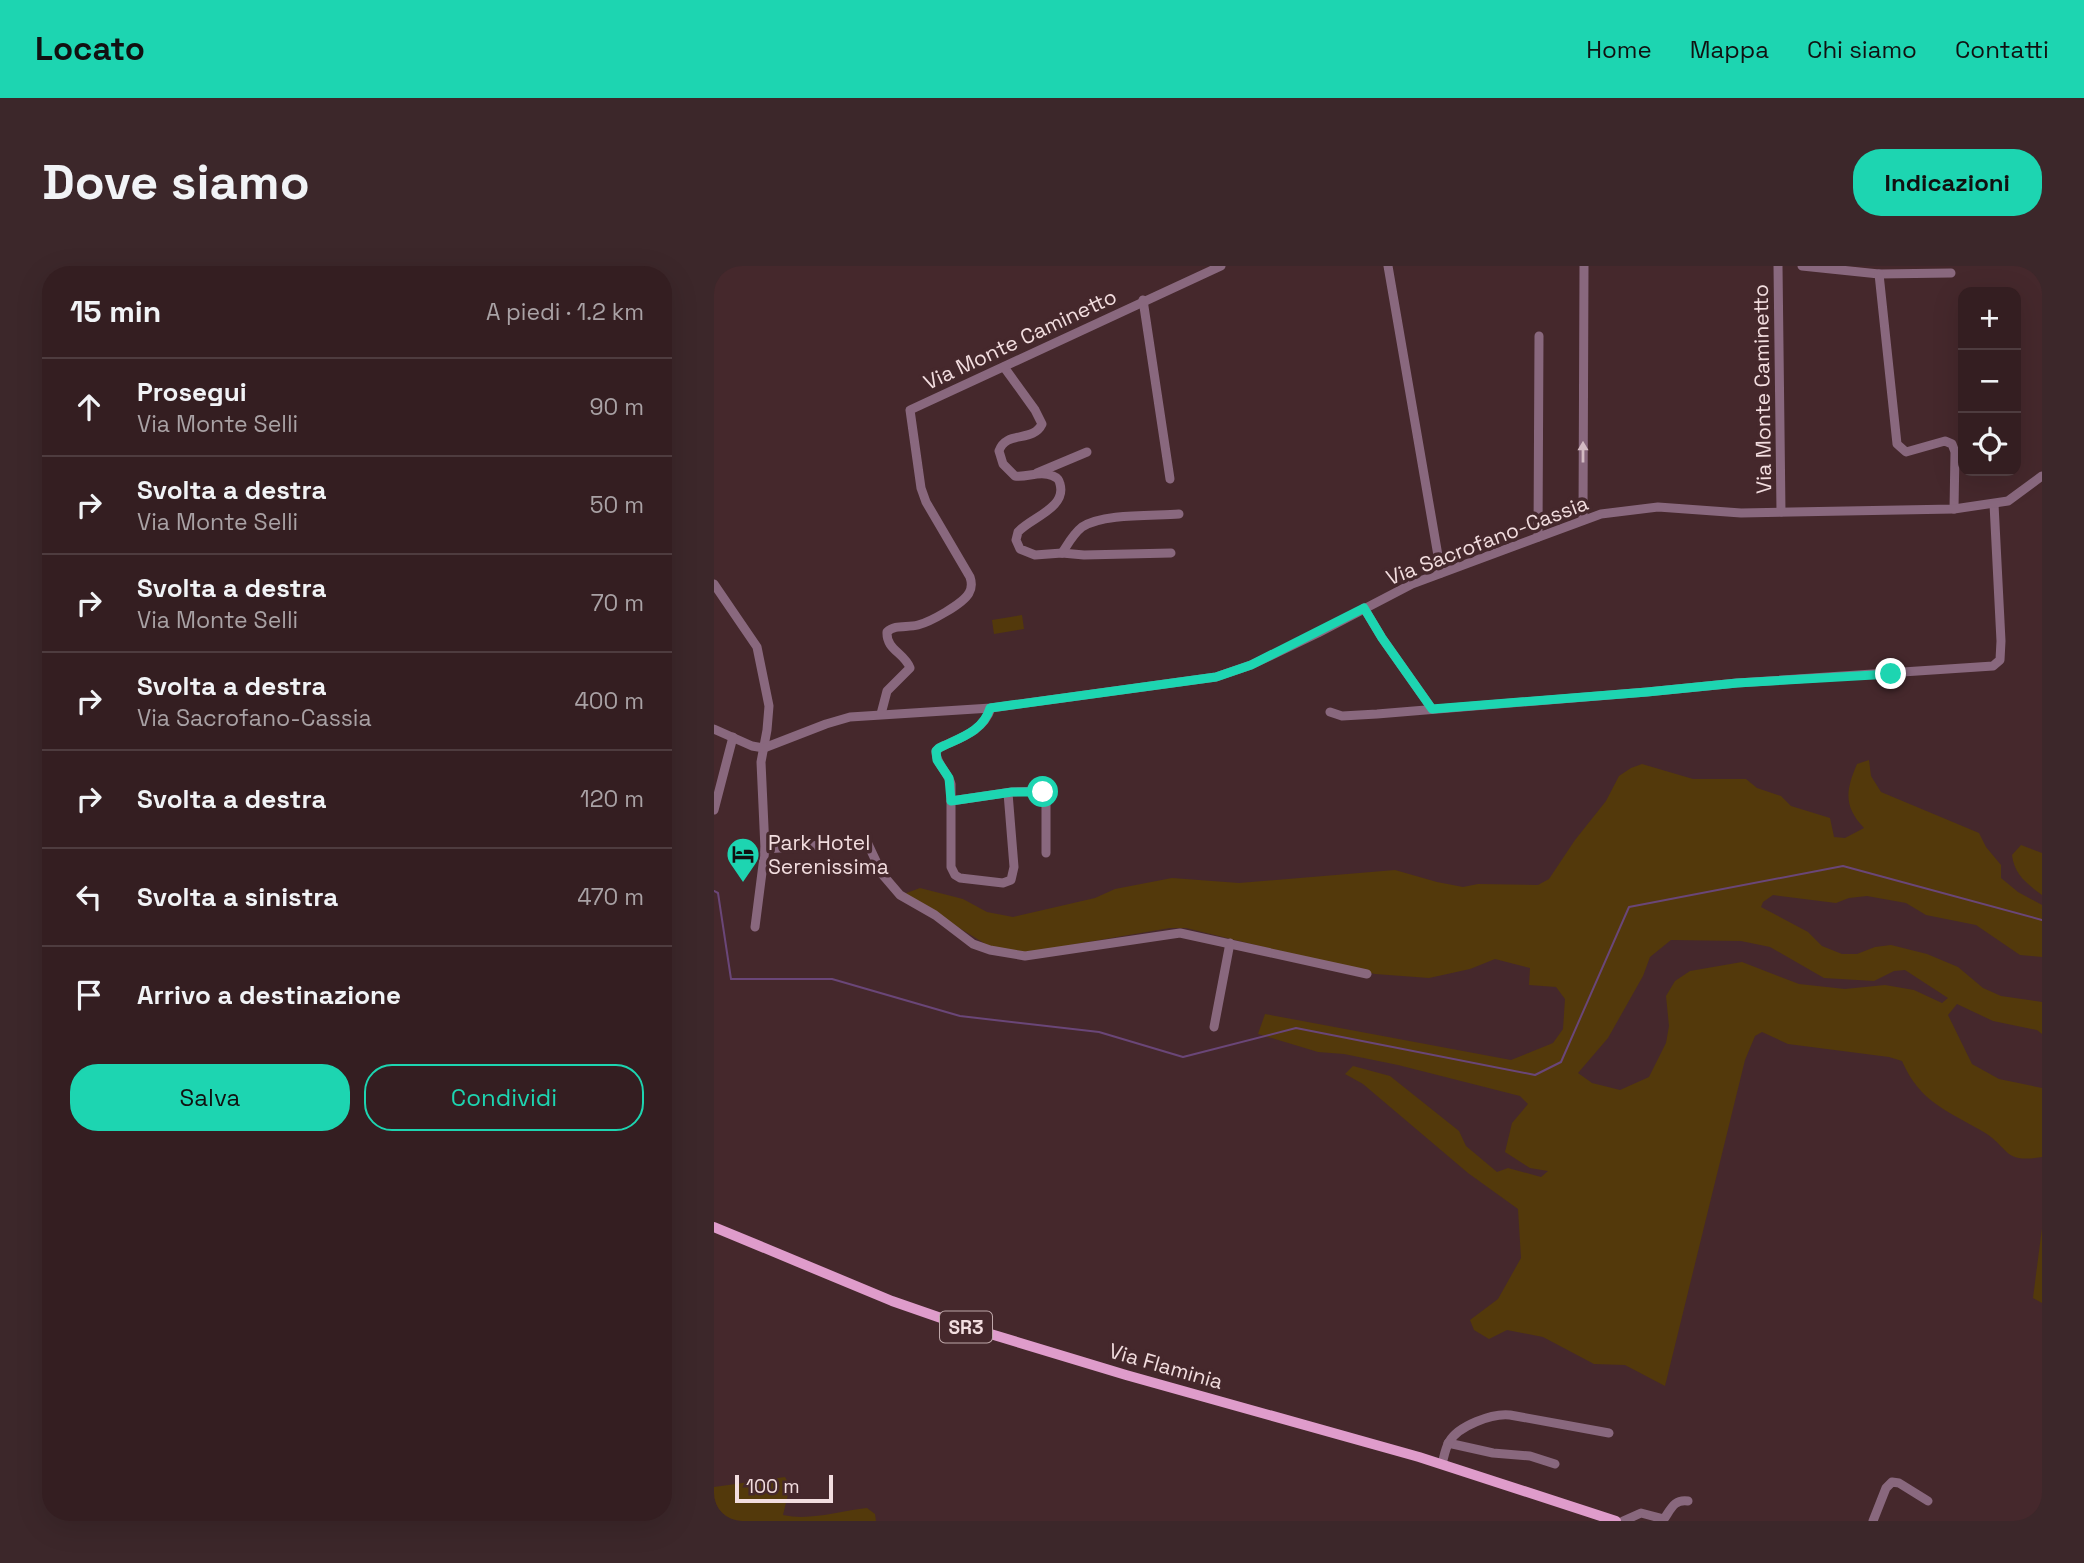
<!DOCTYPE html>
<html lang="it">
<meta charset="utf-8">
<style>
:root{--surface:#341e21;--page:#3c272a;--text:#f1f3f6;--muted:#a9a2a5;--line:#4e3c3f;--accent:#1dd5b1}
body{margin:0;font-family:"Space Grotesk",sans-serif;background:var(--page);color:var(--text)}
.controls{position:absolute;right:21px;top:21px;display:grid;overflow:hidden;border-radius:14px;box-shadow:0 7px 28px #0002}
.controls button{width:63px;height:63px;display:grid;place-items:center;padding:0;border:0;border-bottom:2px solid var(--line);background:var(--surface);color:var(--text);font:35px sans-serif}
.scale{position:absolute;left:21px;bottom:18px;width:98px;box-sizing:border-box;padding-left:7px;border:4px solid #f2dddf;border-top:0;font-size:19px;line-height:24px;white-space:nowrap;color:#f2dddf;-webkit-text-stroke:5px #45282c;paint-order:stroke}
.stop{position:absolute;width:21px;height:21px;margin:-16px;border:5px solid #1dd5b1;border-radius:50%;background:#fff}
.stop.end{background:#1dd5b1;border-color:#fff;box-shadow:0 2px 7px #0008}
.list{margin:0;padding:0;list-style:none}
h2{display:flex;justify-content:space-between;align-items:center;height:91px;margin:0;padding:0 28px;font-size:30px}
h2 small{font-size:23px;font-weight:400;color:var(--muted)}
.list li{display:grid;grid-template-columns:46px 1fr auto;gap:21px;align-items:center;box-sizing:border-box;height:98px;padding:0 28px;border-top:2px solid var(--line)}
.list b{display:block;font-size:26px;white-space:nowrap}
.list p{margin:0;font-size:23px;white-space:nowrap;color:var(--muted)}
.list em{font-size:23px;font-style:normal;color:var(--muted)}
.actions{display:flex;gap:14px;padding:21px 28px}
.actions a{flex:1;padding:16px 0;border:2px solid var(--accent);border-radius:28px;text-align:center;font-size:24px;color:var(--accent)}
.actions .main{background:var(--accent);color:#111}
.icon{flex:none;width:38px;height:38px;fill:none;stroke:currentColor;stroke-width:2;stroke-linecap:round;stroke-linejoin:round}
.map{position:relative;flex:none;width:1328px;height:1255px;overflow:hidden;border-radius:28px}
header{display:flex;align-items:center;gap:42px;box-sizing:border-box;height:98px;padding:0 35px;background:var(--accent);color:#111}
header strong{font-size:33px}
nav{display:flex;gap:38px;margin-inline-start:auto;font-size:24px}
.intro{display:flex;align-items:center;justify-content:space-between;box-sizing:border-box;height:168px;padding:0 42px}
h1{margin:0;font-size:49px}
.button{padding:18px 32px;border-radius:28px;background:var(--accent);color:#111;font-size:24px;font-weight:700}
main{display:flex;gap:42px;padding:0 42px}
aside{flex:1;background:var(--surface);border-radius:28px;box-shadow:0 7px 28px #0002}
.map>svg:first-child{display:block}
.green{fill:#53390b;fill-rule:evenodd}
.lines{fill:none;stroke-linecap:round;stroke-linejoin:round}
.stream{stroke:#6a4678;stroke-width:2}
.minor{stroke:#89687e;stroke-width:9}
.major{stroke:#df9ccb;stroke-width:10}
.oneway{fill:#d2bac2}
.route{stroke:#1dd5b1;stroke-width:9}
.labels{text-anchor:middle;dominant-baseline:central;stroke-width:7;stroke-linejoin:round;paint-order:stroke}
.shield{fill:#45282c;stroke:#bea7a9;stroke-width:2}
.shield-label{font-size:19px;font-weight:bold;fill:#f2dddf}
.street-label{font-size:21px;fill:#f2dddf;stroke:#45282c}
.poi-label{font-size:21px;fill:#f2dddf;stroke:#45282c;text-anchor:start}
</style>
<header>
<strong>Locato</strong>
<nav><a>Home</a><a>Mappa</a><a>Chi siamo</a><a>Contatti</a></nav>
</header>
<div class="intro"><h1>Dove siamo</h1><a class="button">Indicazioni</a></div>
<main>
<aside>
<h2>15 min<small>A piedi · 1.2 km</small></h2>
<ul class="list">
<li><svg class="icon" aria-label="ahead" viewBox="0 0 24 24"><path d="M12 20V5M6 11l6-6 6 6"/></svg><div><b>Prosegui</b><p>Via Monte Selli</p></div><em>90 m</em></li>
<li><svg class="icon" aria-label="right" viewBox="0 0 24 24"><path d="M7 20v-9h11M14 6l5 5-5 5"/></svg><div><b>Svolta a destra</b><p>Via Monte Selli</p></div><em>50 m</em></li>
<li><svg class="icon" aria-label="right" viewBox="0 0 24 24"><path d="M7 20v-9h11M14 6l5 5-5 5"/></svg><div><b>Svolta a destra</b><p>Via Monte Selli</p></div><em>70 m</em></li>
<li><svg class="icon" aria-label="right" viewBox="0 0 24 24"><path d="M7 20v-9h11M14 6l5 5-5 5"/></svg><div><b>Svolta a destra</b><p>Via Sacrofano-Cassia</p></div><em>400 m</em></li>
<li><svg class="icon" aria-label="right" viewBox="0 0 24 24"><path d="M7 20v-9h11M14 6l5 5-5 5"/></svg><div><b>Svolta a destra</b></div><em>120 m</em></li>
<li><svg class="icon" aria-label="left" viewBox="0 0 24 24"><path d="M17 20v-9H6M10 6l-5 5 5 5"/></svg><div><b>Svolta a sinistra</b></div><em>470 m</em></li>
<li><svg class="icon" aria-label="arrive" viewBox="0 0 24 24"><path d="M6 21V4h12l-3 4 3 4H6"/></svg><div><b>Arrivo a destinazione</b></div></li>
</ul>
<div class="actions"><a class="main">Salva</a><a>Condividi</a></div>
</aside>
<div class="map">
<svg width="1328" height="1255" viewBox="0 0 1328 1255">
<rect width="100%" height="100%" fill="#45282c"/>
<g class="green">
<path d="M308,349L310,363L280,368L278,354Z"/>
<path d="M1155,494L1157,510L1167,526L1265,567L1272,581L1287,599V612L1304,626L1328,639V691L1306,689L1262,659L1212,649L1192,637L1153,630L1135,632L1122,637L1059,629L1049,636L1047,641L1094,666L1108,680L1128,688H1143L1161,681L1177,679L1213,688L1244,701L1269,722L1287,730L1328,736V768L1323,764L1279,755L1243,738L1234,749L1258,798L1285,813L1328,822V891C1288,898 1296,881 1268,865C1232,844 1206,836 1188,795L1175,791L1074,778L1048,766L1041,770L1031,794L951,1120L911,1099L880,1098L829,1071L793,1064L775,1073L760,1064L756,1054L784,1033L807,992L804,943L754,907L649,818L631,808L639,800L676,810L745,865L752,880L783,906L794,902L827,911L834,905L816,902L791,886L798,857L814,838L806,830L684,799L630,788L604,786L544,768L551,748L797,794L839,777L849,763L851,733L842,721L815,719L816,702L781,693L756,703L715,712L661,708L472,662H456L309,687L278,682L190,628L206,622L249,633L273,646L299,651L381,632L401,623L458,612L525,617L681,604L723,616L749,621L764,618L824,619L835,613L861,574L892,535L905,510L917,502L928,498L979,513H1032L1043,522L1067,530L1077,540L1116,552L1120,571L1131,572L1150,562C1129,540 1132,524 1143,498ZM957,674L1027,675L1056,681L1110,712L1160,715L1180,705L1191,704L1234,732L1228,737L1200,724L1171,719L1131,723L1085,718L1028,696L976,705L961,715L952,730L955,760L952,777L935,811L906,824L878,817L864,807L894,772L929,710L936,691Z"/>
<path d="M1307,579L1328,587V629C1313,618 1300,608 1298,589Z"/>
<path d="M1328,962V1037L1319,1032Z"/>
<path d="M71,1211L76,1220L69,1249C96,1255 126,1245 153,1242L161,1248L162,1255H0V1221Z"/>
</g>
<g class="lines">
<path class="stream" d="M0,625L4,627L17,713H118L246,750L385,766L469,791L582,762L821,809L847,796L915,641L1129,600L1328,654"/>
<g class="minor">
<path d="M674,0L727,307"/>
<path d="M1064,0L1067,246"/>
<path d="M1088,0L1165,8L1237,7"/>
<path d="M1165,8L1183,178L1192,186L1231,175L1238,178L1241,186L1240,243"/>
<path d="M429,34L456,213"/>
<path d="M290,101L321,144L328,158C319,177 292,164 285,185L289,198L301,210C313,212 326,204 339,210C344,212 345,214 346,218C353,242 316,252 304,266L302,274L306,283L321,289L348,287L370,289L457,287"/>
<path d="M323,207L373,186"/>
<path d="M869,254L870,0"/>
<path d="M824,271L825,70"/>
<path d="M348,287C354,278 359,268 368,261C389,247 440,250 465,248"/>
<path d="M0,318L43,381L55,440L53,464L47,496L51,583L41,661"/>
<path d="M650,342L668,372L718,443"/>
<path d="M277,442C269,466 245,472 225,482L222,485C221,497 234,506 237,518V601L241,609L246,612L289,617L297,614L300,601L294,527"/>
<path d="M616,446L628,450L663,448L933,426L1023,417L1279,400L1286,394L1287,375L1280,238"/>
<path d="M167,448L173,425L196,402C191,387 172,384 173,366C181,358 193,362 204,359C216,356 249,338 255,327C258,322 258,317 256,311L212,236L207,222L196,144L507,0"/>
<path d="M0,463L38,480L50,482L112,458L136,451L277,442L502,411L537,399L604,367L698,318L887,248L944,241L1027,247L1240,243L1294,235L1328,210"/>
<path d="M237,535L298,526L329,525L332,531V587"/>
<path d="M0,544L19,471"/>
<path d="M51,583L153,576L168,608L186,629L221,649L259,678L276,684L311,690L466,667L653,708"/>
<path d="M500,761L516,677"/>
<path d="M734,1177L779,1187L816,1190L841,1198"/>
<path d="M728,1198C730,1191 731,1183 735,1176C744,1160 778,1147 796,1149L895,1167"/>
<path d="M909,1255L927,1247L950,1253C957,1243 960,1233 974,1235"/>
<path d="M1159,1255L1172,1222L1178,1216L1185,1217L1214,1235"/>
</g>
<path class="major" d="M0,961L178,1035L250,1060L412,1109L705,1191L902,1255"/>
</g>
<defs><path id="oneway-solid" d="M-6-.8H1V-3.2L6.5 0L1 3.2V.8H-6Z" transform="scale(1.75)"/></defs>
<use class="oneway" href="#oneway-solid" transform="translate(869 186) rotate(-90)"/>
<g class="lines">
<path class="route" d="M329,526H298L237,535L235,512L223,494L222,485L225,482C245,472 269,466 276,442L502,411L537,399L650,342L668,372L718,443L933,426L1023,417L1177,408"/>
</g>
<defs>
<symbol id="hotel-pin" viewBox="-11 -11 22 30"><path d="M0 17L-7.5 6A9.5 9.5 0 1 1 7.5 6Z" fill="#1dd5b1" stroke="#45282c"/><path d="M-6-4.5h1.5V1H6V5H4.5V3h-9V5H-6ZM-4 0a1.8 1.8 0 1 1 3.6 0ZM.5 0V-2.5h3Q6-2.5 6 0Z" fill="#111"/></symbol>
</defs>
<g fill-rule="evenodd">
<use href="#hotel-pin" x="10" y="569" width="38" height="52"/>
</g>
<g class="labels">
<rect class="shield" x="226" y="1045.5" width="52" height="31" rx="5"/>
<g class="shield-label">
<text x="252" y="1061">SR3</text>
</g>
<g class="street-label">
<text transform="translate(306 73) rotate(-25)">Via Monte Caminetto</text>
<text transform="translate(1048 123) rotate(-91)">Via Monte Caminetto</text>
<text transform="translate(773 274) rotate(-21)">Via Sacrofano-Cassia</text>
<text transform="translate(452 1100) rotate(16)">Via Flaminia</text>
</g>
<g class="poi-label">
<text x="54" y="576">Park Hotel<tspan x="54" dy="24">Serenissima</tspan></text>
</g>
</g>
</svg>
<div class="controls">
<button>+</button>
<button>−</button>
<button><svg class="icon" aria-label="locate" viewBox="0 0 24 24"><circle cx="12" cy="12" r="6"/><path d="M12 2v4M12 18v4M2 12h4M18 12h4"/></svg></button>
</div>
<div class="scale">100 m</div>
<div class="stop" style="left:329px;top:526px"></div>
<div class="stop end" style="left:1177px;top:408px"></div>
</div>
</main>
